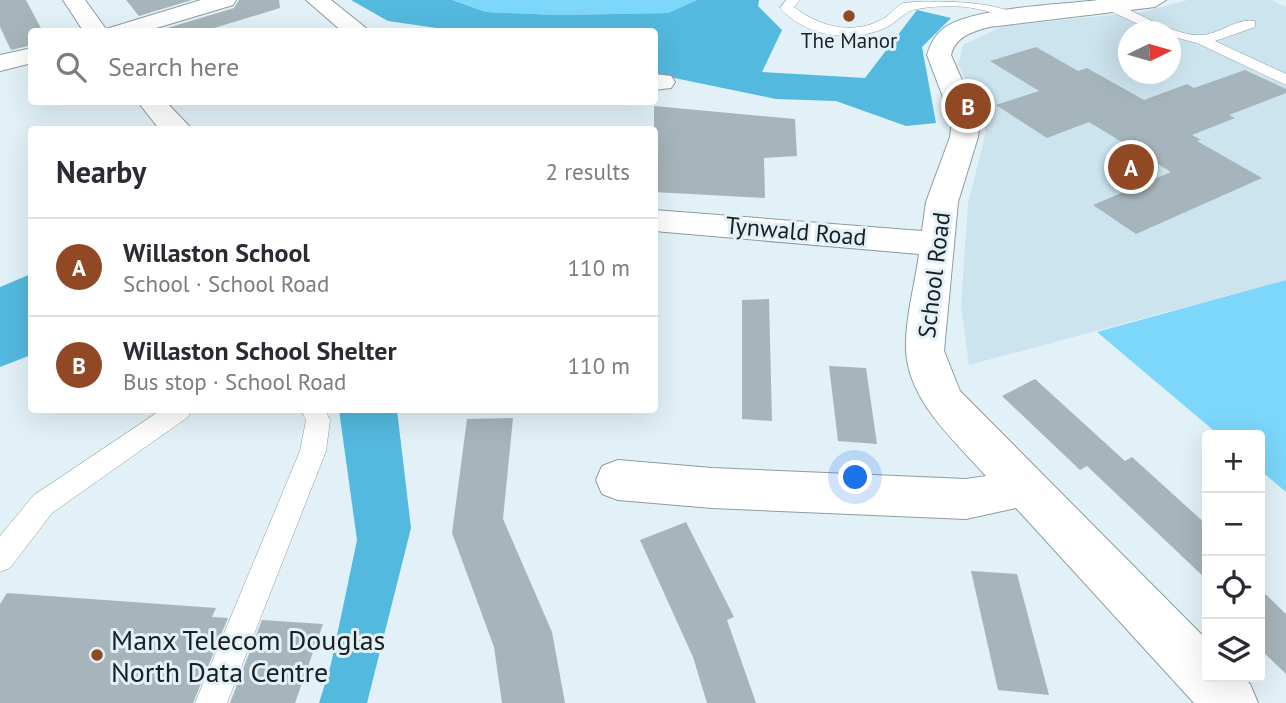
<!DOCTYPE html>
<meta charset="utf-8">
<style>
:root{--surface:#fff;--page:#f2f2f3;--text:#2b2b33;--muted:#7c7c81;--line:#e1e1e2;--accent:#904825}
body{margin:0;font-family:"PT Sans",sans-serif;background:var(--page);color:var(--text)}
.controls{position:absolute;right:21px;bottom:21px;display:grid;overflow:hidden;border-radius:7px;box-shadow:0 7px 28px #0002}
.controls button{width:63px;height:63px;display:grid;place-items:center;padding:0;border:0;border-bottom:2px solid var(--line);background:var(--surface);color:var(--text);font:35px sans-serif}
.compass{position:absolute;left:1118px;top:21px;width:63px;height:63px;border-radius:50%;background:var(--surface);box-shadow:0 7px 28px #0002;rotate:85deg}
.you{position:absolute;left:856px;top:478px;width:24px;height:24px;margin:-18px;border:5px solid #fff;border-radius:50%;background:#1a73e8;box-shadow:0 0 0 10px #1a73e833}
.badge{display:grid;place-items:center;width:46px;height:46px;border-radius:50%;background:var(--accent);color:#fff;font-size:23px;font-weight:700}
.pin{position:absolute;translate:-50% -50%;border:4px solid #fff;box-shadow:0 2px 7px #0006}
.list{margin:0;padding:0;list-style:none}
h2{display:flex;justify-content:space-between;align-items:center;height:91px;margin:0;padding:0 28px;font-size:30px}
h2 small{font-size:23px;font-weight:400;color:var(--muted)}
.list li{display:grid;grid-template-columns:46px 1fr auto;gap:21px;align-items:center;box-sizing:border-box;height:98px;padding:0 28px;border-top:2px solid var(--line)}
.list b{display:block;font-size:26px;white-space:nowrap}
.list p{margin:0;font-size:23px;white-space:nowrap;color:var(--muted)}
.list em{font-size:23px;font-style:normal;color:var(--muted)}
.icon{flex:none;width:38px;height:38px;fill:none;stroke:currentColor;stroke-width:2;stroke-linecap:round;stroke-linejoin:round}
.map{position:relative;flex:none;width:1286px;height:703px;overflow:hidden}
.search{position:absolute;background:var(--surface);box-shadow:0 7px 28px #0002;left:28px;top:28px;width:630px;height:77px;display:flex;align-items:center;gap:18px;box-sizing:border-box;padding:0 24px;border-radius:7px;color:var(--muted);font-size:26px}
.panel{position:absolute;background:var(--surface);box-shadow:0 7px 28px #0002;left:28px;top:126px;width:630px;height:287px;border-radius:7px}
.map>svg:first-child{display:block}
.built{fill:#cce4ee;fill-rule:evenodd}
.green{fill:#7cd7fa}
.forest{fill:#53b9de}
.building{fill:#a6b5bb}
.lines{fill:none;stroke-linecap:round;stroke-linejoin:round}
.lane-casing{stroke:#8d9ca2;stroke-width:1}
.street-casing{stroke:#8d9ca2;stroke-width:2}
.lane{fill:#fff;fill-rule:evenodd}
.street{fill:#fff;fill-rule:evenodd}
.poi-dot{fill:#904825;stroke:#e2f1f8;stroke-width:2.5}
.labels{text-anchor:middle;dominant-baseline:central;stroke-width:6;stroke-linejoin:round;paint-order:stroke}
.far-poi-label{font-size:21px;fill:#1a1f22;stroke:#e2f1f8}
.street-label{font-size:24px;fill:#1a1f22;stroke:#e2f1f8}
.near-poi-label{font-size:28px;fill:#1a1f22;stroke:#e2f1f8;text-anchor:start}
</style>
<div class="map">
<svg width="1286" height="703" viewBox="0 0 1286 703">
<rect width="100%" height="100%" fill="#e2f1f8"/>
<path class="built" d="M1188,0H1272L1286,7V280L969,365L961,306L968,203L986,132L972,91L958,65L963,45L1003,26L1143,12ZM1128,32H1170V74H1128Z"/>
<g class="green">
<path d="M452,0H697L668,13L559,15L486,12Z"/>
<path d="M1286,280V492L1260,470V435H1219L1097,332Z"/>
</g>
<g class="forest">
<path d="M351,0H452L486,12L559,15L668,13L697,0H759L758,6L782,30L762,72L865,78L917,10L951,18L922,47L936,123L906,126L836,101L776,99L655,74L654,32L457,31L388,21Z"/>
<path d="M31,274V355L0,367V287Z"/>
<path d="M339,410H397L411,528L367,703H319L331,664L357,540Z"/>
</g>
<g class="building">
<path d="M0,0H26L43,32H32V45L11,50L0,27Z"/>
<path d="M126,0H192L139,16Z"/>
<path d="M239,0H279L280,8L201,32H154L234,8Z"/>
<path d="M1036,47L1078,71L1087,68L1144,100L1187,84L1194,88L1245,70L1286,89V93L1229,115L1235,118L1192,135L1201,140L1197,141L1262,178L1136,234L1093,205L1171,172L1089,122L1047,138L996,105L1039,91L990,61Z"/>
<path d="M654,106L795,119L797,156L764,158L765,198L654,192Z"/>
<path d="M769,299L772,421L742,419V300Z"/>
<path d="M829,366L866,368L877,444L838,441Z"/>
<path d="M1035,379L1125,461L1132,457L1207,525V580L1087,466L1080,470L1002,396Z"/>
<path d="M513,418L503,519L552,632L565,703H502L494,647L452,533L467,419Z"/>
<path d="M686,522L734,617L727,620L756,703H707L693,657L640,540Z"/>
<path d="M971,571L1017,574L1049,695L998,690Z"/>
<path d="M1260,589L1286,614V674L1260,649Z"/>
<path d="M7,593L216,608L212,617L228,618L193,703H0V604Z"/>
<path d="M262,620L323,624L295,703H230Z"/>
</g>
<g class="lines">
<defs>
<g id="lane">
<path d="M786,0H800L794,7C821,28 856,36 886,17C892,13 896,6 903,3C926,0 1001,0 1019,17L1012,21C1003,19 996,14 987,11C965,5 940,5 917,9C905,10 897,23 885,28C852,43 805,37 780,8Z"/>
<path d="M1108,4H1118C1139,14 1178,37 1201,35C1219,35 1237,17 1255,21V27L1215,41L1286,74V85L1197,43L1170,36V32H1155L1108,10Z"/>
<path d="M161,410H191L188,417L52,513L10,568L0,572V536L34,495Z"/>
<path d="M301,410H325L330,420L326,451L227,703H195L300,451L306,420Z"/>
</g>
<g id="street">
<path d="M63,0H85L106,29L201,0H236L233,5L143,32H84Z"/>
<path d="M306,0H331L371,32H343Z"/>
<path d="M1098,0H1166L1155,7L989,27C972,32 956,36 951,55L980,121L978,137L958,202L944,351L960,391L1207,640V677H1243L1250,684L1258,703H1194L1016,508L966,519L712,508L618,500L602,494L596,480L602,466L618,460L712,468L966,479L986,476C955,441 908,401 906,350C905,319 915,284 919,254L654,231V210L922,231L926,202L950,137L952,121L927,55C930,44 935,35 944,28C974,7 1060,5 1098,0Z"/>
<path d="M32,48V63L0,71V55Z"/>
<path d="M654,74L671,76L675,82L671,88L654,90Z"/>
<path d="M138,102H166L193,130H160Z"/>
</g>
</defs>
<use href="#lane" class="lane-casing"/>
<use href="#street" class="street-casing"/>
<use href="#lane" class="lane"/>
<use href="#street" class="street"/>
</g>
<g class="poi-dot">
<circle cx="849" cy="16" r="7"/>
<circle cx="97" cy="655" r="7"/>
</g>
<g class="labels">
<g class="far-poi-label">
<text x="849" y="40">The Manor</text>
</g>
<g class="street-label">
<text transform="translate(796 231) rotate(5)">Tynwald Road</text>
<text transform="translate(934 275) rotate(-83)">School Road</text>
</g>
<g class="near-poi-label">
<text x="111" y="639">Manx Telecom Douglas<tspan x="111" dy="32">North Data Centre</tspan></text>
</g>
</g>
</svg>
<div class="controls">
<button>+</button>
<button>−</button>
<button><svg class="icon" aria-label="locate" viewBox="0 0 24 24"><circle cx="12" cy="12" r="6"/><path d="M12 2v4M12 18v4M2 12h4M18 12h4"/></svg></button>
<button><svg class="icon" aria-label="layers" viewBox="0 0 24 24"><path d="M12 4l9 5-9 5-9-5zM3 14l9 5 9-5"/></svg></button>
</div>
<svg class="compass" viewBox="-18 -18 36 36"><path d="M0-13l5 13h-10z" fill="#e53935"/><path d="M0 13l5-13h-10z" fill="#7c7c81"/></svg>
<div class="you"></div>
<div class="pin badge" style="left:1131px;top:167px">A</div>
<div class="pin badge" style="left:968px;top:106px">B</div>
<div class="search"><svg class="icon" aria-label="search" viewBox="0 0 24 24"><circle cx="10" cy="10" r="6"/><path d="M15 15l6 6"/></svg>Search here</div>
<section class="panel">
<h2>Nearby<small>2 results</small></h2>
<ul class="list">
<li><span class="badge">A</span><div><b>Willaston School</b><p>School · School Road</p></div><em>110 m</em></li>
<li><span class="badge">B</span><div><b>Willaston School Shelter</b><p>Bus stop · School Road</p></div><em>110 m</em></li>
</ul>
</section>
</div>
